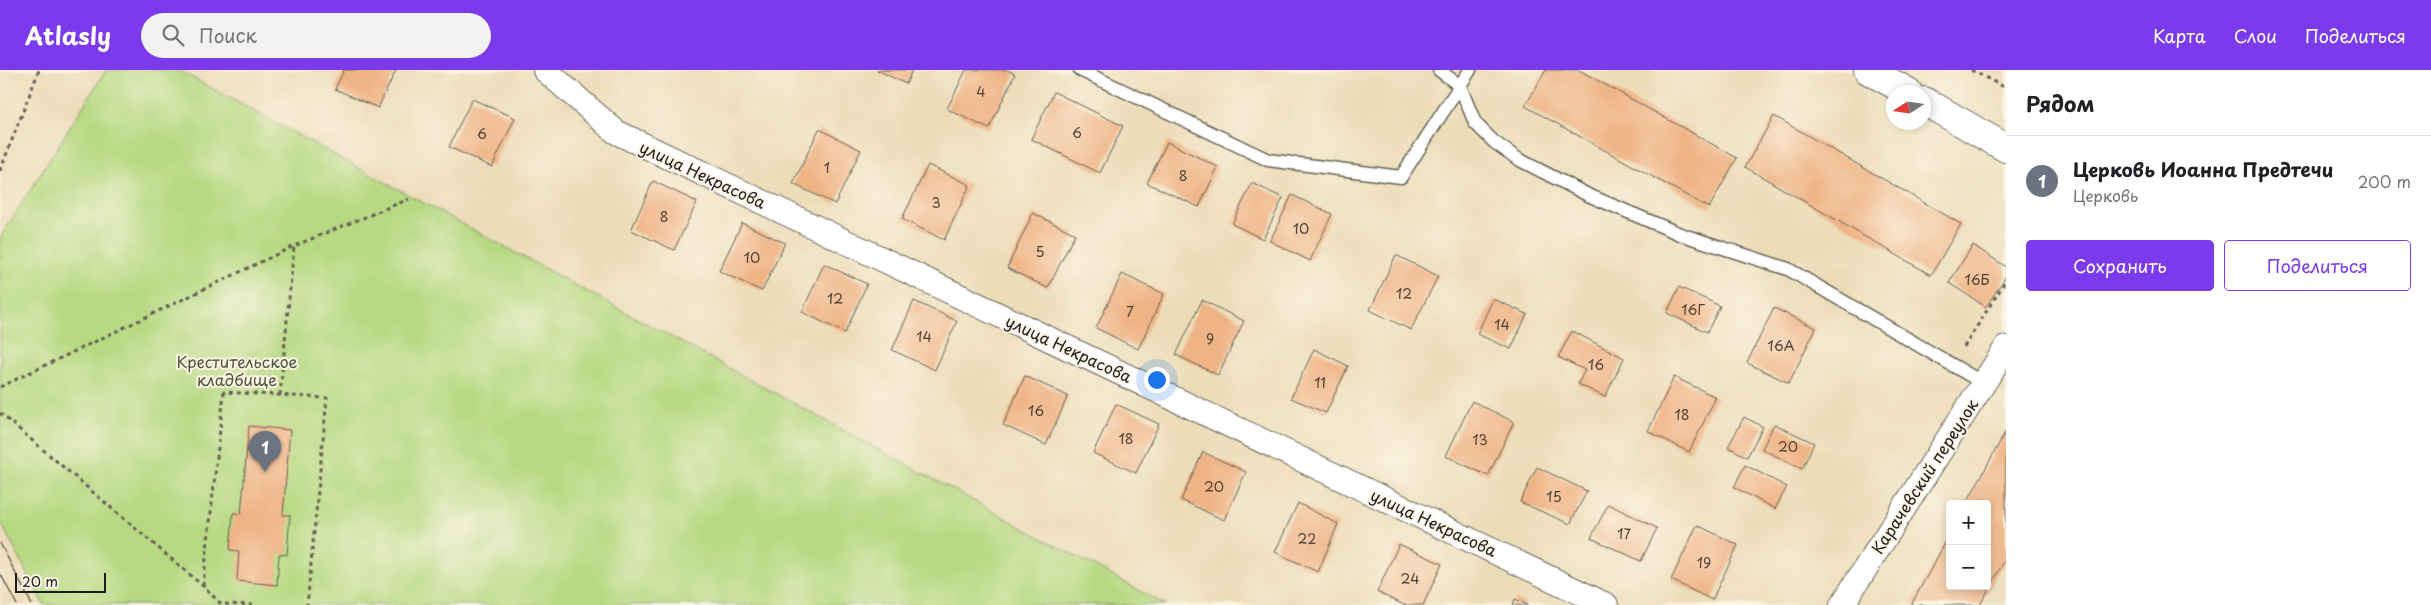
<!DOCTYPE html>
<html lang="ru">
<meta charset="utf-8">
<style>
:root{--surface:#fff;--page:#f2f2f2;--text:#202124;--muted:#757577;--line:#e0e0e0;--accent:#7c3aed}
body{margin:0;font-family:"Playpen Sans",sans-serif;background:var(--page);color:var(--text)}
.controls{position:absolute;right:15px;bottom:15px;display:grid;overflow:hidden;border-radius:5px;box-shadow:0 2px 8px #0003}
.controls button{width:45px;height:45px;display:grid;place-items:center;padding:0;border:0;border-bottom:1px solid var(--line);background:var(--surface);color:var(--text);font:25px sans-serif}
.compass{position:absolute;left:1886px;top:15px;width:45px;height:45px;border-radius:50%;background:var(--surface);box-shadow:0 2px 8px #0003;rotate:258deg}
.scale{position:absolute;left:15px;bottom:12px;width:91px;box-sizing:border-box;padding-left:5px;border:2px solid #1c1c1c;border-top:0;font-size:14px;line-height:18px;white-space:nowrap;color:#1c1c1c;-webkit-text-stroke:4px #fcf5e5;paint-order:stroke}
.you{position:absolute;left:1156px;top:309px;width:18px;height:18px;margin:-12px;border:4px solid #fff;border-radius:50%;background:#1a73e8;box-shadow:0 0 0 8px #1a73e833}
.badge{display:grid;place-items:center;width:32px;height:32px;border-radius:50%;background:var(--accent);color:#fff;font-size:16px;font-weight:700}
.pin{position:absolute;translate:-50% -41px;filter:drop-shadow(0 1px 2px #0008)}
.pin::after{content:'';position:absolute;top:26px;width:18px;height:15px;background:inherit;clip-path:polygon(0 0,100% 0,50% 100%)}
.list{margin:0;padding:0;list-style:none}
h2{display:flex;justify-content:space-between;align-items:center;height:65px;margin:0;padding:0 20px;font-size:21px}
h2 small{font-size:16px;font-weight:400;color:var(--muted)}
.list li{display:grid;grid-template-columns:32px 1fr auto;gap:15px;align-items:center;box-sizing:border-box;height:90px;padding:0 20px;border-top:1px solid var(--line)}
.list b{display:block;font-size:19px;white-space:nowrap}
.list p{margin:0;font-size:16px;white-space:nowrap;color:var(--muted)}
.list em{font-size:16px;font-style:normal;color:var(--muted)}
.actions{display:flex;gap:10px;padding:15px 20px}
.actions a{flex:1;padding:11px 0;border:1px solid var(--accent);border-radius:5px;text-align:center;font-size:18px;color:var(--accent)}
.actions .main{background:var(--accent);color:#fff}
.icon{flex:none;width:28px;height:28px;fill:none;stroke:currentColor;stroke-width:2;stroke-linecap:round;stroke-linejoin:round}
.map{position:relative;flex:none;width:2006px;height:535px;overflow:hidden}
header{display:flex;align-items:center;gap:30px;box-sizing:border-box;height:70px;padding:0 25px;background:var(--accent);color:#fff}
header strong{font-size:24px}
nav{display:flex;gap:28px;margin-inline-start:auto;font-size:18px}
.search{width:350px;height:45px;background:var(--page);display:flex;align-items:center;gap:12px;box-sizing:border-box;padding:0 18px;border-radius:28px;color:var(--muted);font-size:19px}
main{display:flex}
aside{flex:1;background:var(--surface)}
.map>svg:first-child{display:block}
.green{fill:#b6d981;stroke:#697a4e}
.building{fill:#efb485}
.lines{fill:none;stroke-linecap:round;stroke-linejoin:round}
.service-casing{stroke:#656053;stroke-width:15}
.minor-casing{stroke:#656053;stroke-width:26}
.tertiary-casing{stroke:#656053;stroke-width:30}
.path{stroke:#656053;stroke-width:3;stroke-dasharray:4 4;stroke-linecap:butt}
.service{stroke:#fff;stroke-width:12}
.minor{stroke:#fff;stroke-width:24}
.tertiary{stroke:#fff;stroke-width:28}
.tram{stroke:#1c1c1c;stroke-width:1}
.labels{text-anchor:middle;dominant-baseline:central;stroke-width:4;stroke-linejoin:round;paint-order:stroke}
.number-label{font-size:14px;fill:#514236}
.street-label{font-size:16px;fill:#1c1c1c;stroke:#fcf5e5}
.park-label{font-size:16px;fill:#4a553a;stroke:#fcf5e5}
</style>
<header>
<strong>Atlasly</strong>
<div class="search"><svg class="icon" aria-label="search" viewBox="0 0 24 24"><circle cx="10" cy="10" r="6"/><path d="M15 15l6 6"/></svg>Поиск</div>
<nav><a>Карта</a><a>Слои</a><a>Поделиться</a></nav>
</header>
<main>
<div class="map">
<svg width="2006" height="535" viewBox="0 0 2006 535">
<rect width="100%" height="100%" fill="#fcf5e5"/>
<filter id="ink" filterUnits="userSpaceOnUse"><feTurbulence type="fractalNoise" baseFrequency=".02" numOctaves="2"/><feDisplacementMap in="SourceGraphic" scale="10" xChannelSelector="R" yChannelSelector="G"/><feConvolveMatrix kernelMatrix="1 2 1 2 8 2 1 2 1" color-interpolation-filters="sRGB"/></filter>
<filter id="wash" filterUnits="userSpaceOnUse"><feTurbulence type="fractalNoise" baseFrequency=".0096" numOctaves="4" result="noise"/><feDisplacementMap in="SourceGraphic" scale="20" xChannelSelector="R" yChannelSelector="G"/><feGaussianBlur stdDeviation="1.12" result="paint"/><feColorMatrix in="noise" values="0 0 0 0 0 0 0 0 0 0 0 0 0 0 0 0 0 1.4 0 .05"/><feComposite in="paint" operator="in"/></filter>
<g filter="url(#wash)">
<rect width="100%" height="100%" fill="#ecddb9"/>
<path class="green" d="M106,0H178L1166,535H44L0,451V168Z"/>
<g id="blocks">
<g class="building">
<path d="M344,0H396L378,38L335,19Z"/>
<path d="M877,0H912L906,14Z"/>
<path d="M966,0H1007L1015,4L989,59L947,39Z"/>
<path d="M1546,0H1579L1737,88L1709,138L1525,36Z"/>
<path d="M1054,22L1123,56L1100,103L1031,69Z"/>
<path d="M472,29L515,48L492,97L449,77Z"/>
<path d="M1774,46L1961,154L1931,205L1745,97Z"/>
<path d="M819,59L861,80L835,134L793,114Z"/>
<path d="M1167,72L1218,97L1199,137L1147,113Z"/>
<path d="M928,95L970,115L944,170L902,149Z"/>
<path d="M653,111L697,132L674,180L631,160Z"/>
<path d="M1252,113L1283,128L1263,169L1232,154Z"/>
<path d="M1292,125L1332,144L1310,191L1270,171Z"/>
<path d="M1033,143L1075,164L1048,218L1007,198Z"/>
<path d="M742,153L785,173L762,221L719,201Z"/>
<path d="M1973,175L2006,197V206L1986,237L1949,213Z"/>
<path d="M1396,185L1438,206L1411,260L1370,240Z"/>
<path d="M824,194L867,214L845,263L802,242Z"/>
<path d="M1122,204L1164,224L1138,279L1096,258Z"/>
<path d="M1679,217L1720,236L1707,262L1667,243Z"/>
<path d="M1493,229L1527,244L1511,279L1477,264Z"/>
<path d="M1202,230L1244,251L1218,305L1176,285Z"/>
<path d="M914,231L957,251L935,300L892,280Z"/>
<path d="M1774,238L1816,258L1789,313L1747,293Z"/>
<path d="M1572,261L1624,288L1605,327L1578,314L1585,300L1558,287Z"/>
<path d="M1314,279L1348,296L1326,343L1291,328Z"/>
<path d="M1025,306L1068,326L1046,375L1003,355Z"/>
<path d="M1674,307L1716,327L1689,382L1648,361Z"/>
<path d="M1472,331L1514,352L1488,406L1446,386Z"/>
<path d="M1116,334L1159,354L1136,403L1093,383Z"/>
<path d="M1744,347L1763,357L1747,387L1728,377Z"/>
<path d="M1774,354L1814,373L1802,399L1762,379Z"/>
<path d="M249,356L290,360L283,445H290L287,485L279,484L277,515L237,511L239,481L230,480L233,443L241,444Z"/>
<path d="M2006,361V488L1980,535H1911L1950,464V516H1987V434H1966Z"/>
<path d="M1203,382L1246,402L1224,450L1181,430Z"/>
<path d="M1745,395L1787,417L1775,439L1734,417Z"/>
<path d="M1537,397L1587,421L1570,454L1520,432Z"/>
<path d="M1298,433L1338,454L1318,502L1275,482Z"/>
<path d="M1608,434L1657,458L1641,491L1591,468Z"/>
<path d="M1697,455L1738,475L1712,530L1671,510Z"/>
<path d="M1399,474L1442,494L1423,535H1404L1377,522Z"/>
<path d="M1515,529L1528,535H1513Z"/>
</g>
</g>
</g>
<g filter="url(#ink)">
<use href="#blocks" fill-opacity="0" stroke="#656053" stroke-width="1"/>
<g class="lines">
<defs>
<g id="service">
<path d="M1080,0L1268,90L1401,107L1470,0"/>
<path d="M1439,0L1460,16L1475,53L1494,72L1518,89L1588,125L1680,164L1788,199L1983,313"/>
</g>
<g id="minor">
<path d="M545,0L616,62L1606,535"/>
<path d="M1842,535L2006,278"/>
</g>
<g id="tertiary">
<path d="M1868,0L1908,22"/>
<path d="M1924,31L2006,78"/>
</g>
</defs>
<use href="#service" class="service-casing"/>
<use href="#minor" class="minor-casing"/>
<use href="#tertiary" class="tertiary-casing"/>
<g class="path">
<path d="M1971,0L2006,18"/>
<path d="M0,101L39,0"/>
<path d="M1964,277L2006,210"/>
<path d="M0,317L294,176L409,129"/>
<path d="M280,325L294,176"/>
<path d="M0,343L203,516L221,534L257,535"/>
<path d="M203,516L224,322L327,328L307,535"/>
</g>
<use href="#service" class="service"/>
<use href="#minor" class="minor"/>
<use href="#tertiary" class="tertiary"/>
<g class="tram">
<path d="M0,473L32,535"/>
<path d="M0,503L17,535"/>
</g>
</g>
</g>
<g class="labels">
<g class="number-label">
<text x="981" y="21">4</text>
<text x="1077" y="62">6</text>
<text x="482" y="63">6</text>
<text x="827" y="97">1</text>
<text x="1183" y="105">8</text>
<text x="936" y="132">3</text>
<text x="664" y="146">8</text>
<text x="1301" y="158">10</text>
<text x="1040" y="181">5</text>
<text x="752" y="187">10</text>
<text x="1977" y="209">16Б</text>
<text x="1404" y="223">12</text>
<text x="835" y="228">12</text>
<text x="1693" y="239">16Г</text>
<text x="1130" y="241">7</text>
<text x="1502" y="254">14</text>
<text x="924" y="266">14</text>
<text x="1210" y="268">9</text>
<text x="1781" y="275">16А</text>
<text x="1596" y="294">16</text>
<text x="1320" y="312">11</text>
<text x="1036" y="340">16</text>
<text x="1682" y="344">18</text>
<text x="1126" y="368">18</text>
<text x="1480" y="369">13</text>
<text x="1788" y="376">20</text>
<text x="1214" y="416">20</text>
<text x="1554" y="426">15</text>
<text x="1624" y="463">17</text>
<text x="1307" y="468">22</text>
<text x="1704" y="492">19</text>
<text x="1410" y="508">24</text>
</g>
<g class="street-label">
<text transform="translate(703 104) rotate(25)">улица Некрасова</text>
<text transform="translate(1069 278) rotate(25)">улица Некрасова</text>
<text transform="translate(1924 406) rotate(-57)">Карачевский переулок</text>
<text transform="translate(1434 452) rotate(25)">улица Некрасова</text>
</g>
<g class="park-label">
<text x="237" y="291">Крестительское<tspan x="237" dy="18">кладбище</tspan></text>
</g>
</g>
</svg>
<div class="controls">
<button>+</button>
<button>−</button>
</div>
<svg class="compass" viewBox="-18 -18 36 36"><path d="M0-13l5 13h-10z" fill="#e53935"/><path d="M0 13l5-13h-10z" fill="#757577"/></svg>
<div class="scale">20 m</div>
<div class="you"></div>
<div class="pin badge" style="left:265px;top:402px;background:#6b7280">1</div>
</div>
<aside>
<h2>Рядом<small></small></h2>
<ul class="list">
<li><span class="badge" style="background:#6b7280">1</span><div><b>Церковь Иоанна Предтечи</b><p>Церковь</p></div><em>200 m</em></li>
</ul>
<div class="actions"><a class="main">Сохранить</a><a>Поделиться</a></div>
</aside>
</main>
